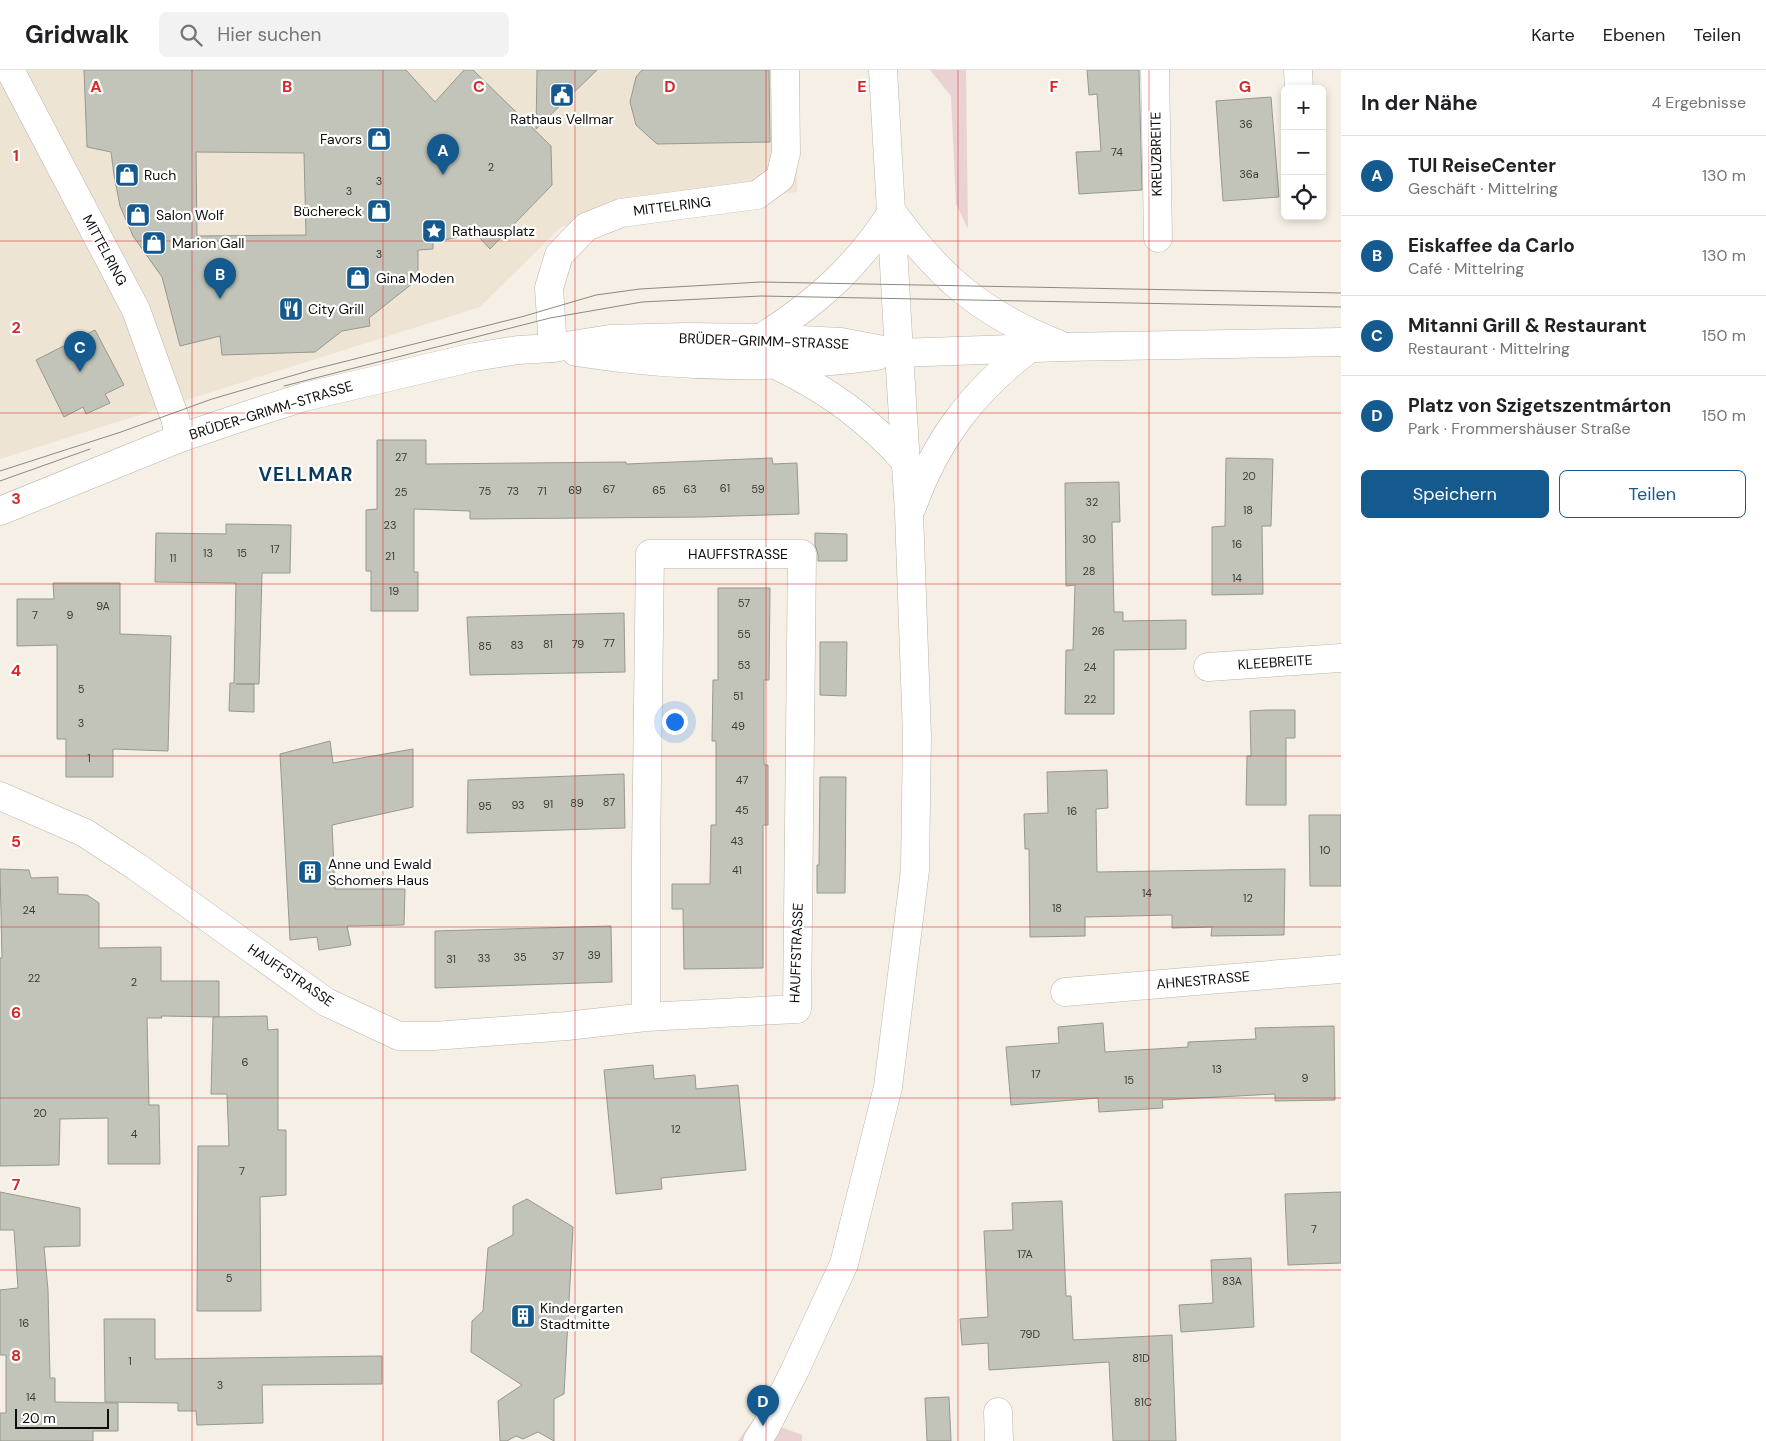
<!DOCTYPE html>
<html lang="de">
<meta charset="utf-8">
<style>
:root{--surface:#fff;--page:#f2f2f2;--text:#202124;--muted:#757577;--line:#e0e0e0;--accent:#145a8e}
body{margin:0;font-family:"DM Sans",sans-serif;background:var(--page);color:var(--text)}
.controls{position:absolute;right:15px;top:15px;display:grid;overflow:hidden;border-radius:8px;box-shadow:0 2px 8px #0003}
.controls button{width:45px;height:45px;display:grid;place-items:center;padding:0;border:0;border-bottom:1px solid var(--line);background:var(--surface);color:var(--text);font:25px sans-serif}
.scale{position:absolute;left:15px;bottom:12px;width:94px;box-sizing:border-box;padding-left:5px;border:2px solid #100e0a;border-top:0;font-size:14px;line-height:18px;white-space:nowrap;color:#100e0a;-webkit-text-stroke:4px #fff;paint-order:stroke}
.you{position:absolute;left:674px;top:651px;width:18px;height:18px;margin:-12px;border:4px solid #fff;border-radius:50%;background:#1a73e8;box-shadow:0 0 0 8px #1a73e833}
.badge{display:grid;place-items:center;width:32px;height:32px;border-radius:50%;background:var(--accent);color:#fff;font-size:16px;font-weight:700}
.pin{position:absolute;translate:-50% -41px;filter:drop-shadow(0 1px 2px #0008)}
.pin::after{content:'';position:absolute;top:26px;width:18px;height:15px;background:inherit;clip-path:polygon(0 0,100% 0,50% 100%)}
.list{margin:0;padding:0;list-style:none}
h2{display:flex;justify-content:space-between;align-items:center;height:65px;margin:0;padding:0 20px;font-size:21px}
h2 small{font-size:16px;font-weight:400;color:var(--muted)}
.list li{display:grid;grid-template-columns:32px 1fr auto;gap:15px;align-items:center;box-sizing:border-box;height:80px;padding:0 20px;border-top:1px solid var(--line)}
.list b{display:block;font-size:19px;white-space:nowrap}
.list p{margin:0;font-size:16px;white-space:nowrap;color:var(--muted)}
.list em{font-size:16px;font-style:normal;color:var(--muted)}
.actions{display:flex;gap:10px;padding:15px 20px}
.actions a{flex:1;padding:11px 0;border:1px solid var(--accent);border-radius:8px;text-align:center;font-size:18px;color:var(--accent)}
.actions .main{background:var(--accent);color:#fff}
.icon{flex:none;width:28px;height:28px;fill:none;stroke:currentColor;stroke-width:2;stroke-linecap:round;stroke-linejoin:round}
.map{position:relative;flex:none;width:1341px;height:1371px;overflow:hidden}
header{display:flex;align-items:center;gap:30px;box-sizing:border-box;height:70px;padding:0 25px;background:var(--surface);border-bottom:1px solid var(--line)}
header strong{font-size:24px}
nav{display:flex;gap:28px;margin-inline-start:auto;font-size:18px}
.search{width:350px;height:45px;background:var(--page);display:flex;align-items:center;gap:12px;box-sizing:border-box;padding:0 18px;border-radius:8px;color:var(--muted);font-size:19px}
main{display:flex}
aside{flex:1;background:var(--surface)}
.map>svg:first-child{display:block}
.built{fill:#eee4d3}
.green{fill:#ead2d3}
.building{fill:#c2c4b9;stroke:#97998e;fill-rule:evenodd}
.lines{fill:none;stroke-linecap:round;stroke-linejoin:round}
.minor-casing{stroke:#bbb5ac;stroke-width:29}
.major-casing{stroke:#bbb5ac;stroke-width:29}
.minor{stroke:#fff;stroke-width:28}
.major{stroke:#fff;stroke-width:28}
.tram{stroke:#8d8982;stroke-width:1}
.grid{fill:none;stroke:#d62828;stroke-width:1;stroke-opacity:0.55}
.labels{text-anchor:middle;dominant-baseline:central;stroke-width:4.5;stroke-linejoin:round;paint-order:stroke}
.number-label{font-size:11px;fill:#3c3c36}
.poi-label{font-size:14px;fill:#100e0a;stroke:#fff;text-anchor:start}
.street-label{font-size:14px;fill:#100e0a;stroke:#fff}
.district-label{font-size:19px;font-weight:bold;letter-spacing:1px;fill:#0b3a5f;stroke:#fff}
.grid-label{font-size:16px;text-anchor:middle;font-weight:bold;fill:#d62828;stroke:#fff;stroke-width:4.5;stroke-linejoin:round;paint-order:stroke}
</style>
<header>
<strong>Gridwalk</strong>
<div class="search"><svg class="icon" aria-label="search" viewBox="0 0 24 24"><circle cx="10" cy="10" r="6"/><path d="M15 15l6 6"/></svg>Hier suchen</div>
<nav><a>Karte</a><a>Ebenen</a><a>Teilen</a></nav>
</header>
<main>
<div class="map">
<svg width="1341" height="1371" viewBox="0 0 1341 1371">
<rect width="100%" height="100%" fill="#f5efe5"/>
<path class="built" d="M0,0H796L797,122L561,157L480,237L0,389Z"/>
<g class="green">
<path d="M930,0H966L968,159L956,134L951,26Z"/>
<path d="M755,1347L802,1365V1371H738Z"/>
</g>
<g class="building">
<path d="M84,0H406L435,32L464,0H473L551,76L552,115L490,179L476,164L433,172V179L418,180V209L369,248L370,256L342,261L315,282L222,285L220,266L180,276L162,207L133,166L120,136L114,105L111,82L87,77ZM196,82L304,83L306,165L197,166Z"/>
<path d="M537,0H597L536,59Z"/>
<path d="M642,0H769L770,72L657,74L636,55L630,32L636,7Z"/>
<path d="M1087,0H1139L1142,120L1079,124L1076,82L1101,81L1097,24L1089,25Z"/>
<path d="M1271,27L1279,127L1223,131L1216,31Z"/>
<path d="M95,260L124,315L105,324L110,333L86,344L83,337L64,347L36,290Z"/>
<path d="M377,370H426V394L626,392V394L772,388L773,394L797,393L799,444L702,447L470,449V441L414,439V502H418V541H371V501H366V440L377,439Z"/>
<path d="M1226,388L1273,389L1271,456H1262L1263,524L1212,525V457L1225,456Z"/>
<path d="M1119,412L1120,452H1112L1114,542H1123V551L1186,550V579L1114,580V644H1065L1066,580H1073L1075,515L1066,516L1065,413Z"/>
<path d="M226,454L291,455L290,503H262L259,614H236H254V642L229,641L230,613H234L236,513L155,512L156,463L226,464Z"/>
<path d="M815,463L847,464V491H818V484L815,475Z"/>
<path d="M53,513H120V564L171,566L168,681L113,679V707H66V669H57V575L17,576V529H54Z"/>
<path d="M718,518H770L769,610H764V695H768V755H763V898L684,899L683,839H672V814H710L711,755H716V671H712L713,610H718Z"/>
<path d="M624,543L625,602L470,605L467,547Z"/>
<path d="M820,572H847L846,626L820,625Z"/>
<path d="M1267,640H1295V668H1286V735H1246L1247,686H1251L1250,641Z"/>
<path d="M330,671L333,693L413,679V737L332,755L335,819H405L404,855L347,856L351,875L319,880L317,867L290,870L280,684Z"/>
<path d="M1107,700L1108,738L1096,739L1097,802L1285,799L1284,865L1211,866L1212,857L1172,858V845L1085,847V866L1030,867L1029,779H1025L1024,744L1048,743L1047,702Z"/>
<path d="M624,704L625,758L467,763L468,710Z"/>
<path d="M820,707H846L845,823H817V795H819Z"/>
<path d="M1309,745H1341V816H1310Z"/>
<path d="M0,799L29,800L31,808L58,807V824L87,825L99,833V878L161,877V911H219V947L161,946L162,948H147L149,1035H159L160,1094H108V1048L60,1049L59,1095L0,1096V888H2Z"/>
<path d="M611,856L612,912L435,918V861Z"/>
<path d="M267,946L268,960L278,959V1060H286V1125L260,1127L261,1241H197L198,1076H229L227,1024H211L213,947Z"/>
<path d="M1103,953L1105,982L1188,977V972L1256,969L1255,958L1334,956L1335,1030L1275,1031V1024L1162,1030L1163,1038L1099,1042L1098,1028L1011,1035L1006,977L1059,973L1058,957Z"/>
<path d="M653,995L654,1009L695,1005L696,1019L738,1015L746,1100L661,1108L662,1119L616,1124L604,1000Z"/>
<path d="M0,1122L80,1138V1176L44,1177L48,1220L50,1308H55V1332L118,1333V1361H93V1371H0V1343H6V1285H0V1220L18,1218L14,1160H0Z"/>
<path d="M1341,1122V1193L1288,1195L1285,1124Z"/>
<path d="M527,1129L573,1157L564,1324L554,1329V1371L538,1362L523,1369L516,1366L507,1371H500L498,1331L522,1315L471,1282L472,1251L483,1241L488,1178L513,1165V1136Z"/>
<path d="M1062,1131L1066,1226H1071L1073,1270L1172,1265L1176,1371H1113L1109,1292L989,1300L988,1273L962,1275L960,1249L988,1247L984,1161L1013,1160L1012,1133Z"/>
<path d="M1251,1188L1254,1257L1181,1262L1179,1235L1213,1233L1211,1190Z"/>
<path d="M104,1249H155V1289L382,1286V1314L262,1315L263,1353L197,1355L196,1341H178V1333L105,1332Z"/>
<path d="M949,1327L951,1371H927L925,1328Z"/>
</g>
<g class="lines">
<defs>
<g id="minor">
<path d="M10,0L136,240L175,348L180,368"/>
<path d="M1155,0L1158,168"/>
<path d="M1298,0L1299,19"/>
<path d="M761,268C816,233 856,198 892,142"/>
<path d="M553,278L549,218L559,185L586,157L621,143L757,125L780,108L786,83L785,0"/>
<path d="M576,282C677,298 776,300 877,286"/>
<path d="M778,296C829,321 868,349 906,392"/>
<path d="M0,441L180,368L248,345L304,327L474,287L518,280L553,278L610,269L688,267L761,268L841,272L899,283"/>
<path d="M1208,597L1341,588"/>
<path d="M0,726L85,763L137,797L326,932L399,966H434L567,956L646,947L797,939L802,484H650L646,785V947"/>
<path d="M1065,922L1341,899"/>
<path d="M998,1342L999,1371"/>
</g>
<g id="major">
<path d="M892,142C940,208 982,244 1058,274"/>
<path d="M899,283L1063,277L1341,272"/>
<path d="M912,437C936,370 973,321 1030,278"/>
<path d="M757,1371L766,1357L794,1302L844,1194L888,1017L915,800L917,665L909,443L899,283L883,0"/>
</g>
</defs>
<use href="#minor" class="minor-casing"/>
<use href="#major" class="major-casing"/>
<use href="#minor" class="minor"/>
<use href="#major" class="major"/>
<g class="tram">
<path d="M284,316L550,248L642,232L761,226L1341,237"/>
<path d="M0,401L121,362L212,329L315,299L521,247L596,225L640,219L761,212L1341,223"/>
<path d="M0,411L90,379"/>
</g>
</g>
<path class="grid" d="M192,0V1371M383,0V1371M575,0V1371M766,0V1371M958,0V1371M1149,0V1371M0,171H1341M0,343H1341M0,514H1341M0,686H1341M0,857H1341M0,1028H1341M0,1200H1341"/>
<defs>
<symbol id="civic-square" viewBox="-11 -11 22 22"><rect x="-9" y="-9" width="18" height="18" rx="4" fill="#145a8e" stroke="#fff"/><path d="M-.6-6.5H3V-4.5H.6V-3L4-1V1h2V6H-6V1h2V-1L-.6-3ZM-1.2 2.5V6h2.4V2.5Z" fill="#fff"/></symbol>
<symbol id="shop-square" viewBox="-11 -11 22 22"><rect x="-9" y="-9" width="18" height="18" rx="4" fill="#145a8e" stroke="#fff"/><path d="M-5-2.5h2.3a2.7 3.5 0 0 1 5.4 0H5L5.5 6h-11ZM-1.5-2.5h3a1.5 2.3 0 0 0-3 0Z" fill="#fff"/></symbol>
<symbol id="sight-square" viewBox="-11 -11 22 22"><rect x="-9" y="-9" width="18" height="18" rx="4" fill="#145a8e" stroke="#fff"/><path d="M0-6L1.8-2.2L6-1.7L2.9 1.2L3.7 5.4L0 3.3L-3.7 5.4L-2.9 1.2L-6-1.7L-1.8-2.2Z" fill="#fff"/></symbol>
<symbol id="restaurant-square" viewBox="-11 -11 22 22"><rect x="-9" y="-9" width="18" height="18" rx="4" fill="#145a8e" stroke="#fff"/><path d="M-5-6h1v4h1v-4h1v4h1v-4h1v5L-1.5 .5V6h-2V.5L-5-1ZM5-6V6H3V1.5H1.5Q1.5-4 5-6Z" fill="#fff"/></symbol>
<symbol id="building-square" viewBox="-11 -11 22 22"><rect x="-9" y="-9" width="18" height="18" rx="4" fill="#145a8e" stroke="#fff"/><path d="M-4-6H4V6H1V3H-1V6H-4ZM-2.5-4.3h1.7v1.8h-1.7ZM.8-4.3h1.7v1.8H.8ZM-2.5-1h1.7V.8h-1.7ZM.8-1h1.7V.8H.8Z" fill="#fff"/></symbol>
</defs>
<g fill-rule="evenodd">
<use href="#civic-square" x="548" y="11" width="28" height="28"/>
<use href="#shop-square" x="365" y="55" width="28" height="28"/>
<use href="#shop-square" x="113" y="91" width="28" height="28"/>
<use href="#shop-square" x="365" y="127" width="28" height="28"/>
<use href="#shop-square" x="124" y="131" width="28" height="28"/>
<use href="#sight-square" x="420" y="147" width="28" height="28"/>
<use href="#shop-square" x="140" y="159" width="28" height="28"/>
<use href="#shop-square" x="344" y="194" width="28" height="28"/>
<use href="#restaurant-square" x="277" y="225" width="28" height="28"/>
<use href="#building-square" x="296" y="788" width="28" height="28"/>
<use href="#building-square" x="509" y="1232" width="28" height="28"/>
</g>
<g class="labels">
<g class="number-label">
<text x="1246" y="54">36</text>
<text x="1117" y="82">74</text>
<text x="491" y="97">2</text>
<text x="1249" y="104">36a</text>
<text x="379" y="111">3</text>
<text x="349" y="121">3</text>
<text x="379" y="184">3</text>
<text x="401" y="387">27</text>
<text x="1249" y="406">20</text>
<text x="725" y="418">61</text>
<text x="609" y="419">67</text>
<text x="690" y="419">63</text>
<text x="758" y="419">59</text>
<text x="575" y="420">69</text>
<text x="659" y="420">65</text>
<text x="485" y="421">75</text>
<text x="513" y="421">73</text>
<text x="542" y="421">71</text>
<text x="401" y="422">25</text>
<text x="1092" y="432">32</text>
<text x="1248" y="440">18</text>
<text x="390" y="455">23</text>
<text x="1089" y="469">30</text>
<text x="1237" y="474">16</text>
<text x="275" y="479">17</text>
<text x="208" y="483">13</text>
<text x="242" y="483">15</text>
<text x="390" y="486">21</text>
<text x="173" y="488">11</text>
<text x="1089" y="501">28</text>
<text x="1237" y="508">14</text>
<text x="394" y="521">19</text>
<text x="744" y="533">57</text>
<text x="103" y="536">9A</text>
<text x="35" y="545">7</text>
<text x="70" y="545">9</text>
<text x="1098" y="561">26</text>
<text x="744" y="564">55</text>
<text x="609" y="573">77</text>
<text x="548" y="574">81</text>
<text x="578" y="574">79</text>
<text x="517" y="575">83</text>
<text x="485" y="576">85</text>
<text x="744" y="595">53</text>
<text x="1090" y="597">24</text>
<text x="81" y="619">5</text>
<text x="738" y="626">51</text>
<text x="1090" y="629">22</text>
<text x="81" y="653">3</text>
<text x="738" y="656">49</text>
<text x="89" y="688">1</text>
<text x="742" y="710">47</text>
<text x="609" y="732">87</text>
<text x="577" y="733">89</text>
<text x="548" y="734">91</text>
<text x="518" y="735">93</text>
<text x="485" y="736">95</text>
<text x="742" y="740">45</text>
<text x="1072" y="741">16</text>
<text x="737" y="771">43</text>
<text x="1325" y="780">10</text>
<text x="737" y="800">41</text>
<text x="1147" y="823">14</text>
<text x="1248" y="828">12</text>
<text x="1057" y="838">18</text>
<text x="29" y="840">24</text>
<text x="594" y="885">39</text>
<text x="558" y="886">37</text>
<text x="520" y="887">35</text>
<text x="484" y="888">33</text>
<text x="451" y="889">31</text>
<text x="34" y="908">22</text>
<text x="134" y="912">2</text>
<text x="245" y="992">6</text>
<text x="1217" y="999">13</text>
<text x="1036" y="1004">17</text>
<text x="1305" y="1008">9</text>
<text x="1129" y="1010">15</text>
<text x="40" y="1043">20</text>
<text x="676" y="1059">12</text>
<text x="134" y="1064">4</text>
<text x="242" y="1101">7</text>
<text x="1314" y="1159">7</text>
<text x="1025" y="1184">17A</text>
<text x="229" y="1208">5</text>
<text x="1232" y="1211">83A</text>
<text x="24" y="1253">16</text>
<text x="1030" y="1264">79D</text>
<text x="1141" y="1288">81D</text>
<text x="130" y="1291">1</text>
<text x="220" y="1315">3</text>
<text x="31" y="1327">14</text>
<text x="1143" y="1332">81C</text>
</g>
<g class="poi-label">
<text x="562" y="49" text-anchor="middle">Rathaus Vellmar</text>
<text x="362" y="69" text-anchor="end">Favors</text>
<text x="144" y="105">Ruch</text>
<text x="362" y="141" text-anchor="end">Büchereck</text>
<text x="156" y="145">Salon Wolf</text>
<text x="452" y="161">Rathausplatz</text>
<text x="172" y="173">Marion Gall</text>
<text x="376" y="208">Gina Moden</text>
<text x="308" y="239">City Grill</text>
<text x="328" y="794">Anne und Ewald<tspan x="328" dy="16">Schomers Haus</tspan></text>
<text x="540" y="1238">Kindergarten<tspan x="540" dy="16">Stadtmitte</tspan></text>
</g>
<g class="street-label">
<text transform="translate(1156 84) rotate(-91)">KREUZBREITE</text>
<text transform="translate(672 136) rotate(-7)">MITTELRING</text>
<text transform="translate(105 180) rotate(62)">MITTELRING</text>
<text transform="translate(764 271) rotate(2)">BRÜDER-GRIMM-STRASSE</text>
<text transform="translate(271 340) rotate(-17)">BRÜDER-GRIMM-STRASSE</text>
<text x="738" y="484">HAUFFSTRASSE</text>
<text transform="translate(1275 592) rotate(-4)">KLEEBREITE</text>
<text transform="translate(796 883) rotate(-88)">HAUFFSTRASSE</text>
<text transform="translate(291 905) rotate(34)">HAUFFSTRASSE</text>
<text transform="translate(1203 910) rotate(-5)">AHNESTRASSE</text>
</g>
<g class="district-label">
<text x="306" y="404">VELLMAR</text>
</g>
</g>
<g class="grid-label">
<text x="96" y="22">A</text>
<text x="287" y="22">B</text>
<text x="479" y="22">C</text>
<text x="670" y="22">D</text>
<text x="862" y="22">E</text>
<text x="1054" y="22">F</text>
<text x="1245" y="22">G</text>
<text x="16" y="91">1</text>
<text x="16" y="263">2</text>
<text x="16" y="434">3</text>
<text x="16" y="606">4</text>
<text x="16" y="777">5</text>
<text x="16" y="948">6</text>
<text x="16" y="1120">7</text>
<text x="16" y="1291">8</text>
</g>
</svg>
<div class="controls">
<button>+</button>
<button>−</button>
<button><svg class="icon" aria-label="locate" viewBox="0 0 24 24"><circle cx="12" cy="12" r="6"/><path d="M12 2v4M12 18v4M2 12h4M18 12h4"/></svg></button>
</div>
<div class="scale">20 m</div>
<div class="you"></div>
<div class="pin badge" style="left:443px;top:105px">A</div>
<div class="pin badge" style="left:220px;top:229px">B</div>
<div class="pin badge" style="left:80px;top:302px">C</div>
<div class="pin badge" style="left:763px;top:1356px">D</div>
</div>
<aside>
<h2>In der Nähe<small>4 Ergebnisse</small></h2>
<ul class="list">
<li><span class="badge">A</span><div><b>TUI ReiseCenter</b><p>Geschäft · Mittelring</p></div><em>130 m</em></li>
<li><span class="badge">B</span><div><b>Eiskaffee da Carlo</b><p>Café · Mittelring</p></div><em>130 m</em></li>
<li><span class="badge">C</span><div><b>Mitanni Grill &amp; Restaurant</b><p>Restaurant · Mittelring</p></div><em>150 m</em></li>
<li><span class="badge">D</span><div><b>Platz von Szigetszentmárton</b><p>Park · Frommershäuser Straße</p></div><em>150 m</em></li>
</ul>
<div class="actions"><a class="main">Speichern</a><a>Teilen</a></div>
</aside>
</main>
